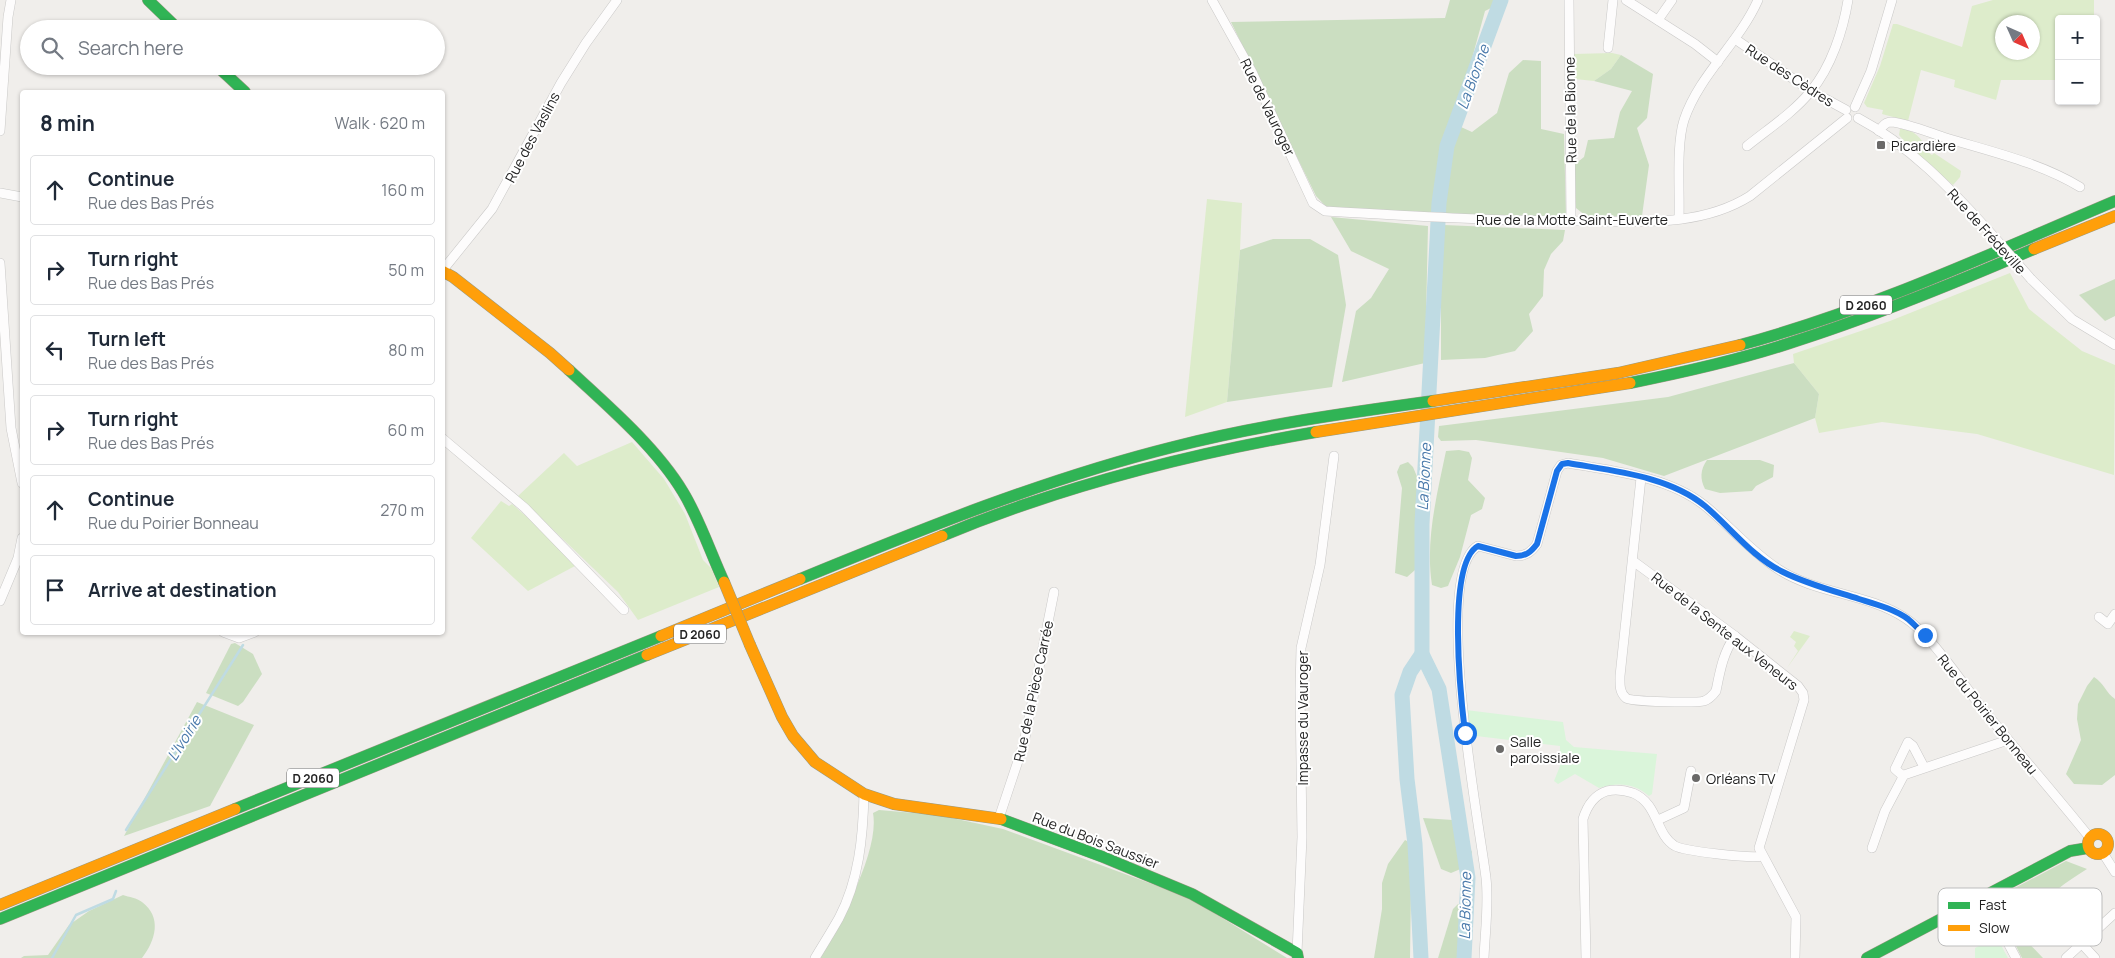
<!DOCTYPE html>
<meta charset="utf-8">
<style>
:root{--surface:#fff;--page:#f2f2f3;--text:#1f2937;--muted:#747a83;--line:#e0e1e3}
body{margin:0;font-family:Manrope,sans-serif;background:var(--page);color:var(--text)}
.controls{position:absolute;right:15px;top:15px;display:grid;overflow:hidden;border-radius:5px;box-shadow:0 1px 4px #0004}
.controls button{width:45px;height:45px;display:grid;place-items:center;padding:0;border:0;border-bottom:1px solid var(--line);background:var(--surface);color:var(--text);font:25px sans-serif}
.compass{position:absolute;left:1995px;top:15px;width:45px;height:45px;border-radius:50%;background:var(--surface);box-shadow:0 1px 4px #0004;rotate:135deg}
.stop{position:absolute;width:15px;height:15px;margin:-11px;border:4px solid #1a73e8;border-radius:50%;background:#fff}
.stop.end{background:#1a73e8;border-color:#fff;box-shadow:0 1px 5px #0008}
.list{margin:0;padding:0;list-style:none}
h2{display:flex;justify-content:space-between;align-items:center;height:65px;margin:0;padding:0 20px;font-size:21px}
h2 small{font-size:16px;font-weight:400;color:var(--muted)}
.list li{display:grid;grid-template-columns:32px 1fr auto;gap:15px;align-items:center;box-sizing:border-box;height:70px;margin:0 10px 10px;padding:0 10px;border:1px solid var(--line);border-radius:5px}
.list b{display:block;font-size:19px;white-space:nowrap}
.list p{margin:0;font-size:16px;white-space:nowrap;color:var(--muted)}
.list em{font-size:16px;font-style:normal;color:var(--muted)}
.icon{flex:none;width:28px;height:28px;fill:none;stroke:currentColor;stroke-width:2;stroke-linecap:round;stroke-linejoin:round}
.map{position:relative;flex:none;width:2115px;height:958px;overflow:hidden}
.search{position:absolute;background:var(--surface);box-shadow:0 1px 4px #0004;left:20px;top:20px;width:425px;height:55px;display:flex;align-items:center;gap:12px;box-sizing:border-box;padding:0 18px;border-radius:28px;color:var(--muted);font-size:19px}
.panel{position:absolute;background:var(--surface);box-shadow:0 1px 4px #0004;left:20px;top:90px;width:425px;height:545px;border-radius:5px}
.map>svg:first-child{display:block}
.grass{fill:#ddeccb;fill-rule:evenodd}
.forest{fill:#cbdec1}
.park{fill:#daf5da}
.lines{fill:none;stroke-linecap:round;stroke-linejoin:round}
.stream{stroke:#bfdbe3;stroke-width:2.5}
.river{stroke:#bfdbe3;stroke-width:15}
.street-casing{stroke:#c9c8c7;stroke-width:10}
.fast-casing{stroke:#999a82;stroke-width:12}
.slow-casing{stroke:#999a82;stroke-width:12}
.street{stroke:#fdfcfc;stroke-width:9}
.fast{stroke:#30b455;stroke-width:11}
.slow{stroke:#ff9f0a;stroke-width:11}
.street-bridge-casing{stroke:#c9c8c7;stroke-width:10;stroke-linecap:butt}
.slow-bridge-casing{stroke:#999a82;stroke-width:12;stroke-linecap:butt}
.street-bridge{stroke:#fdfcfc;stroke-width:9}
.slow-bridge{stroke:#ff9f0a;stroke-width:11}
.route{stroke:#1a73e8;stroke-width:6}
.poi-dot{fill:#6a6968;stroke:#fff;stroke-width:2}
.labels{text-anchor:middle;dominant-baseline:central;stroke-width:4;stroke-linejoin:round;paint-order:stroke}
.shield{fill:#fff;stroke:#646464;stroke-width:1}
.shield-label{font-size:12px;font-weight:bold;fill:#222}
.street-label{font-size:14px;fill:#222;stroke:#fff}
.poi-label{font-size:14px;fill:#222;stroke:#fff;text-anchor:start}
.water-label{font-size:15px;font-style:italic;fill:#4a7aab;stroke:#fff}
.key{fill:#fff;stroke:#bdbdbd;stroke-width:1}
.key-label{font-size:14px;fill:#222}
</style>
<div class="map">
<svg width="2115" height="958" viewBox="0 0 2115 958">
<rect width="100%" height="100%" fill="#f0eeeb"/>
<g class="grass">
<path d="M1993,0H2094V19H2059V80H2001L1996,100L1954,87L1955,80L1921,70L1908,121L1882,114L1883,110L1867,107L1864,103L1880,66L1893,24H1897L1962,47L1972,6ZM2002,22H2032V52H2002Z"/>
<path d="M1612,53L1621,55L1611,69L1594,81L1575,79L1573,54Z"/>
<path d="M1900,129C1913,128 1920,138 1927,147L1925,150L1932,155L1934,153L1961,171L1960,177L1953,185L1912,150L1899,135Z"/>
<path d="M1207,199L1242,203L1240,250L1227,402L1185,417Z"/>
<path d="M2010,273L2029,309L2082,351L2115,365L2114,475L1977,434L1882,422L1819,433L1815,418L1819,394L1794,363L1793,354L1890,321Z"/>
<path d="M632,442L664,479L685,514L703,560L711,568L719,587L638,620L618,592L518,496L564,453L577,466Z"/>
<path d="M501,501L509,506L512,504L543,531L575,566L528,591L471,538Z"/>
<path d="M1794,631L1810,636L1787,668L1798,651L1794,646L1796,642L1790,637Z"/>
</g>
<g class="forest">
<path d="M1450,0H1499L1497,5L1485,11L1454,124L1435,214H1333L1316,196L1231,22L1445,18Z"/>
<path d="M1621,55L1653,74L1647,118L1637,128L1649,165L1642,216H1586L1576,208L1569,169L1584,157L1588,140L1614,138L1620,112L1632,91L1594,81L1611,69Z"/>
<path d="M1523,60L1541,61V129L1564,134L1566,218L1443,215L1452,149L1461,127L1472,132L1497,113L1509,73Z"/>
<path d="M1331,217L1428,226L1425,363L1342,382L1356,311L1371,298L1389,269L1351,251Z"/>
<path d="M1444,225L1565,230L1563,241L1551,254L1544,270L1543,296L1529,314L1533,331L1515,351L1485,358L1441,360V286Z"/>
<path d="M1273,239H1310L1338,255L1346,305L1332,387L1227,402L1240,250Z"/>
<path d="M2115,279V316L2105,321L2079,295Z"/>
<path d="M1794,363L1819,394L1815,418L1664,476L1603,458L1476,440L1441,441L1438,437L1439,426L1668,397Z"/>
<path d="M1459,450L1469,452L1472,458L1468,480L1485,498L1482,509L1471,515L1460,557L1448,586L1441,588L1432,585C1425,541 1437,494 1446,451Z"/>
<path d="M1707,460H1760L1774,465L1773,477L1756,486L1752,491L1720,493L1705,489C1700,479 1700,470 1707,460Z"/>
<path d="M1408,462L1413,467L1418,479L1415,570L1407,577L1395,573L1402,488L1397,472L1400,465Z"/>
<path d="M235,643L253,654L262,674L243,702L238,706L206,693L231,644Z"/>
<path d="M2094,677C2104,683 2106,693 2115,699V775L2102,785L2074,784L2066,774L2081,740L2077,719L2078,704L2087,686Z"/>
<path d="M197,702L254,725L210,806L124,836Z"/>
<path d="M879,810L938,815L1003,829L1190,898L1287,958H820C839,924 880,851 873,813Z"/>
<path d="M1423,818L1453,820L1472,852L1470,865L1451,873L1441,869Z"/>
<path d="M1405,840L1420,848L1424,872L1411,889L1410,958H1374L1382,909V883L1388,864Z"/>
<path d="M2066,861L2087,869C2059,886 2036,905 2018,932L2043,958H2022L1997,908L2009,891Z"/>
<path d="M123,895C129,897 137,898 142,902C162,917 156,940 142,958H21L24,956L48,955L69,925L89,911Z"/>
<path d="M1458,904L1470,909L1471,935L1468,958H1438L1453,909Z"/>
</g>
<g class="park">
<path d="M1466,710L1563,722L1566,740L1574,747L1657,754L1652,794L1649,796C1634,783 1618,782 1599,788L1575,774L1558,784L1554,781L1560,766V746L1468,735Z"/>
<path d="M1981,909L2008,958H1975V948L1981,945L1966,916Z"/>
</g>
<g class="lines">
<g class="stream">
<path d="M126,830L243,645"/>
<path d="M52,958L76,915L113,899L116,891"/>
</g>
<g class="river">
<path d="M1421,958L1415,844L1407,779L1402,695L1410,672L1422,654"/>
<path d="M1464,958L1468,878L1439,689L1422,654V524L1439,203L1447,146L1501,0"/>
</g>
<defs>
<g id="street">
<path d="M1212,0L1252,72L1313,203L1325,211C1410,216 1495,221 1580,221C1637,221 1699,228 1750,196L1847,118"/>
<path d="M1569,0L1571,221"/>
<path d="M1626,0L1695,44L1718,62"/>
<path d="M1658,20L1672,0"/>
<path d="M1735,39L1811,91L1846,110"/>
<path d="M1608,48L1613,0"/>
<path d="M1855,107L1871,71L1892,0"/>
<path d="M1858,118C1909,145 1950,188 1988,230"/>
<path d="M0,131L8,17L11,0"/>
<path d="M1879,131C1882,127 1885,122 1891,122C1906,123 1928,132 1943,137C1988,151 2039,162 2080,187"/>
<path d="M1747,146C1768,129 1793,113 1811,91C1831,67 1843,31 1848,0"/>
<path d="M0,193L22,197"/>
<path d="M1679,218C1680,191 1676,145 1684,120C1699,75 1739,43 1758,0"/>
<path d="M0,263L11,428L22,483"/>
<path d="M442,271L492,209L561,83L586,43L617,0"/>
<path d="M2031,279L2072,319L2115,345"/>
<path d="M442,438L525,508L624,610"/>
<path d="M1641,478L1620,676C1620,684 1619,692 1626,698C1631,702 1697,703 1704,701C1710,699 1713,695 1716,691C1720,671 1723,653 1735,636"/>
<path d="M1633,561L1735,636L1798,686L1803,693L1804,700L1759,848L1796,917L1795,958"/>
<path d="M0,601L18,558L22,538"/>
<path d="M2099,617L2108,624L2115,614"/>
<path d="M223,632L239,638L255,632"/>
<path d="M1903,776L1895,769L1908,742L1913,746L1924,767"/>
<path d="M999,818L1024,743L1054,592"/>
<path d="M1658,820L1684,808L1691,771"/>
<path d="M1872,848L1885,811L1904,775L2008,740"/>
<path d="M2103,853L2115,872"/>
<path d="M1983,896L2016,958"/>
<path d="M2081,943L2095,958"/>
<path d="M1297,953L1302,837L1300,690L1301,648L1320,565L1334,456"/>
<path d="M815,958C823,945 831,932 839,918C859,880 863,837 864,794"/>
<path d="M1484,958C1485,932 1489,904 1486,878C1480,827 1431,572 1478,546L1516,556C1526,556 1531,552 1537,544L1557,471L1561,465L1568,463C1613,471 1667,476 1704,505C1730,526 1750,551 1778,569C1816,594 1867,593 1905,618C1929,633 1960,680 1979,704C2015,749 2054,793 2090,838"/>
<path d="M1586,958L1583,819C1587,806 1594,795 1607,791C1616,789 1624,790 1633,793C1659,804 1655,834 1675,846C1684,851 1752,859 1762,856"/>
<path d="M2066,958L2115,913"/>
</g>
<g id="fast">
<path d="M148,0L178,29"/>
<path d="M217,66L245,92"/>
<path d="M1740,345C1870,310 1992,253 2115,201"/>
<path d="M569,370C607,405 656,447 683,492C699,518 711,554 724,582"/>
<path d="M1630,383C1685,372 1740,360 1793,342C1875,316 1955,283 2034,249"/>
<path d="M942,536C1062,486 1188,454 1316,432"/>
<path d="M800,579C922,529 1045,479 1173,447C1259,425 1346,413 1433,401"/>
<path d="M235,809L661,636"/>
<path d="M1001,819L1103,857L1192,894L1297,953L1298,958"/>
<path d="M0,919L647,655"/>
<path d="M1867,958L2070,851L2088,848"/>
</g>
<g id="slow">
<path d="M2034,249L2115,216"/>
<path d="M442,271L453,277L550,353L569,370"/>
<path d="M1433,401L1618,373L1740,345"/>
<path d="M1316,432L1630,383"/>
<path d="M661,636L800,579"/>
<path d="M750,645L782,717L793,736L815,762L864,794L894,804L1001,819"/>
<path d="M647,655L942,536"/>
<circle cx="2098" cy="844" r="10"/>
<path d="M0,905L235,809"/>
</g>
</defs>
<use href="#street" class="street-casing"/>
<use href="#fast" class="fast-casing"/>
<use href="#slow" class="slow-casing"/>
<use href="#street" class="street"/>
<use href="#fast" class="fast"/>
<use href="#slow" class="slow"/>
<defs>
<path id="street-bridge" d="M1988,230L2031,279"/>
<path id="slow-bridge" d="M724,582L750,645"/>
</defs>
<use href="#street-bridge" class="street-bridge-casing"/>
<use href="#slow-bridge" class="slow-bridge-casing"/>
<use href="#street-bridge" class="street-bridge"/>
<use href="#slow-bridge" class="slow-bridge"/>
</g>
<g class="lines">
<path class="route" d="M1465,733C1461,700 1446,564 1478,546L1516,556C1526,556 1531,552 1537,544L1557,471L1562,464L1568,463C1613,471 1669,476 1705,506C1731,528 1752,557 1783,572C1807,584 1834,591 1859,599C1875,604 1894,609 1908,619C1914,624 1919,630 1925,635"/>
</g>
<g class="poi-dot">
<rect x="1876" y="140" width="10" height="10" rx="2.5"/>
<circle cx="1500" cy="749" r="5"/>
<circle cx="1696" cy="778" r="5"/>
</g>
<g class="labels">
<g class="shield">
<rect x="1840" y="295.5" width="52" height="19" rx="4"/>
<rect x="674" y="624.5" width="52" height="19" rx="4"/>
<rect x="287" y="768.5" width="52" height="19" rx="4"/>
</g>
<g class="shield-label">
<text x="1866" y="305">D 2060</text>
<text x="700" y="634">D 2060</text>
<text x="313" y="778">D 2060</text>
</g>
<g class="street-label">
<text transform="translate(1790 75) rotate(33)">Rue des Cèdres</text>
<text transform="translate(1268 107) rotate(64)">Rue de Vauroger</text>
<text transform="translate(1570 110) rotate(-91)">Rue de la Bionne</text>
<text transform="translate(532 137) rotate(-62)">Rue des Vaslins</text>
<text x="1572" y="219">Rue de la Motte Saint-Euverte</text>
<text transform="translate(1987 231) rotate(48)">Rue de Frédeville</text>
<text transform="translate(1725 631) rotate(38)">Rue de la Sente aux Veneurs</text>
<text transform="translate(1033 691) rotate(-78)">Rue de la Pièce Carrée</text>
<text transform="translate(1988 714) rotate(51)">Rue du Poirier Bonneau</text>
<text transform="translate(1302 718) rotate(-90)">Impasse du Vauroger</text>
<text transform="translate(1096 840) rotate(21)">Rue du Bois Saussier</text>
</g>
<g class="poi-label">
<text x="1891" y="145">Picardière</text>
<text x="1510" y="741">Salle<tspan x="1510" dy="16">paroissiale</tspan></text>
<text x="1706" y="778">Orléans TV</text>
</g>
<g class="water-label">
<text transform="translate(1473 77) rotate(-70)">La Bionne</text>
<text transform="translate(1424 477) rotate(-87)">La Bionne</text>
<text transform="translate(184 738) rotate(-58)">L'Ivoirie</text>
<text transform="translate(1465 906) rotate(-89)">La Bionne</text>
</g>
</g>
<rect x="1938" y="888" width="164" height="58" rx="8" class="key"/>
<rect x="1948" y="902" width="22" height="7" fill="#30b455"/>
<rect x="1948" y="925" width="22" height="6" fill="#ff9f0a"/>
<g class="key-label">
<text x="1979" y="910">Fast</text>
<text x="1979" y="933">Slow</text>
</g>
</svg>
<div class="controls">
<button>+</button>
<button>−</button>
</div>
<svg class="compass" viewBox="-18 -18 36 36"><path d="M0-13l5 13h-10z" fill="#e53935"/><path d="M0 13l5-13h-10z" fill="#747a83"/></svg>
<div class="stop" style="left:1465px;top:733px"></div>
<div class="stop end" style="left:1925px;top:635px"></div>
<div class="search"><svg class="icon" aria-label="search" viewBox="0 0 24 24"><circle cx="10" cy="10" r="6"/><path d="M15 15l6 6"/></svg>Search here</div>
<section class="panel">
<h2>8 min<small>Walk · 620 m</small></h2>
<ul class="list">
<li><svg class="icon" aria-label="ahead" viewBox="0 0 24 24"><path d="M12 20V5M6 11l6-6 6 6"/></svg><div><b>Continue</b><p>Rue des Bas Prés</p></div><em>160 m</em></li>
<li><svg class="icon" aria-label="right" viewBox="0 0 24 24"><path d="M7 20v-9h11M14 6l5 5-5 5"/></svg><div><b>Turn right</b><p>Rue des Bas Prés</p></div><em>50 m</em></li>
<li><svg class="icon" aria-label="left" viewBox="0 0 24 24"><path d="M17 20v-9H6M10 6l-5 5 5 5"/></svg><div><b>Turn left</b><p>Rue des Bas Prés</p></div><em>80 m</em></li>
<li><svg class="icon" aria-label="right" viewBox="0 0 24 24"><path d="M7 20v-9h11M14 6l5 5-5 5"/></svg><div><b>Turn right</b><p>Rue des Bas Prés</p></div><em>60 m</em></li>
<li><svg class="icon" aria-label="ahead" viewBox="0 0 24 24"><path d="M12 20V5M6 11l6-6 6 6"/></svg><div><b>Continue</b><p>Rue du Poirier Bonneau</p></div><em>270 m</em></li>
<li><svg class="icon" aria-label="arrive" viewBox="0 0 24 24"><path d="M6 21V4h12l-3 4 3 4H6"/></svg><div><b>Arrive at destination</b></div></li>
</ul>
</section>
</div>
